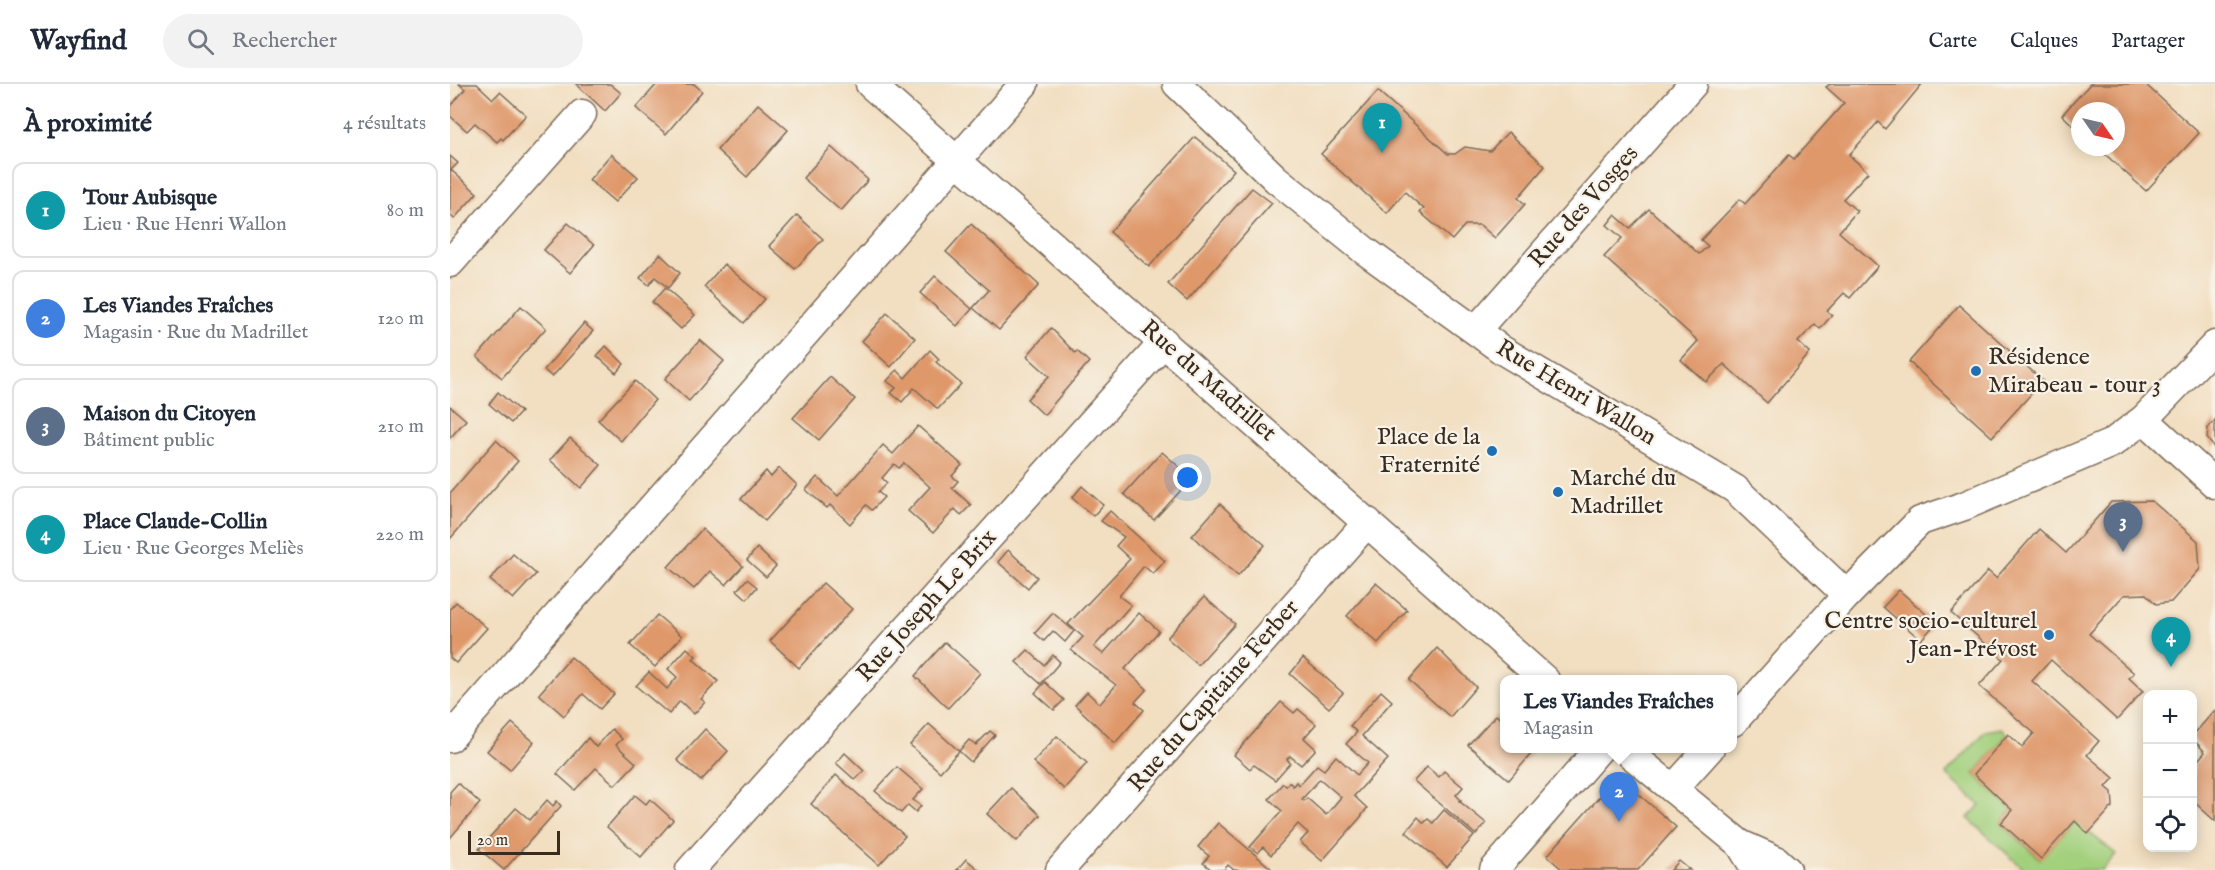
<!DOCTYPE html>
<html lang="fr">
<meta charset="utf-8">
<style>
:root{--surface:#fff;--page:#f2f2f3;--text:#1f2937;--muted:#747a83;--line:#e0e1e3;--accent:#1f6fb2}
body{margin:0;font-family:"IM FELL English",serif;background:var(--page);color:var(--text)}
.controls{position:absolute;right:18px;bottom:18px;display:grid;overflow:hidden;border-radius:12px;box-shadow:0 3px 15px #0003}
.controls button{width:54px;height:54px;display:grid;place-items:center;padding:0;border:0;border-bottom:2px solid var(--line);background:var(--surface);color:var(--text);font:30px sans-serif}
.compass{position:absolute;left:1621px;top:18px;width:54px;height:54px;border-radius:50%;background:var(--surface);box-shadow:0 3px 15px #0003;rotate:124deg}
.scale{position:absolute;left:18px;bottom:15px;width:92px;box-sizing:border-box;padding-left:6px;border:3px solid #3b2a1e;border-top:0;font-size:16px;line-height:21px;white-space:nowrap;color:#3b2a1e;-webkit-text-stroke:4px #f7f3e8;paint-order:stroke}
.you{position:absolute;left:738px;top:394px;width:21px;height:21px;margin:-15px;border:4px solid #fff;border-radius:50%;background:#1a73e8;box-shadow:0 0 0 9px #1a73e833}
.badge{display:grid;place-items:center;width:39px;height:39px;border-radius:50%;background:var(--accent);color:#fff;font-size:20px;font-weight:700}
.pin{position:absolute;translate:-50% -50px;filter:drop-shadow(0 2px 3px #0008)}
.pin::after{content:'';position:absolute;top:32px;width:21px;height:18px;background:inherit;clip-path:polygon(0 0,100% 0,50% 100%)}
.popup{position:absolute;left:1050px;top:591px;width:237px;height:78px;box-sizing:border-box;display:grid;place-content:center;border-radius:12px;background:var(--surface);filter:drop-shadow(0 2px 4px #0005);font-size:20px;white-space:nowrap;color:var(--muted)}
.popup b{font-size:22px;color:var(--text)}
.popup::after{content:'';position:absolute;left:50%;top:100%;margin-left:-12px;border:12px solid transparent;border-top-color:var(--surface)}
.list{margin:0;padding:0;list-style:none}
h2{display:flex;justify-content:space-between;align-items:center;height:78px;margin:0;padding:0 24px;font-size:26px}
h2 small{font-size:20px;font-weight:400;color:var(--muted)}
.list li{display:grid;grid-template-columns:39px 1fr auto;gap:18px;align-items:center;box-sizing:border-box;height:96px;margin:0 12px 12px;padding:0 12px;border:2px solid var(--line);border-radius:12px}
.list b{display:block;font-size:22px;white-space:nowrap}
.list p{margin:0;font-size:20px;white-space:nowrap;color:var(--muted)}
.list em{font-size:20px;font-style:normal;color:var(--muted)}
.icon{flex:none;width:33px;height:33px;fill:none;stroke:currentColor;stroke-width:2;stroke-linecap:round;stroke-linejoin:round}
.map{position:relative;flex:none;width:1765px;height:786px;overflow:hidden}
header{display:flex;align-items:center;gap:36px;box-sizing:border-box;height:84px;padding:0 30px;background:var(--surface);border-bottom:2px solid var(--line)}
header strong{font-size:28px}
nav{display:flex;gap:33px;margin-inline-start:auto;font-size:21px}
.search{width:420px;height:54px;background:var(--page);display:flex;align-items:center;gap:15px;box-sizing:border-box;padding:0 21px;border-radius:33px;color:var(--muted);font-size:22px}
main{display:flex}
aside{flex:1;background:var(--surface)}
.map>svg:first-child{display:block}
.green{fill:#a3d07d;stroke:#6f7d4e;stroke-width:1.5}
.building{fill:#df986a;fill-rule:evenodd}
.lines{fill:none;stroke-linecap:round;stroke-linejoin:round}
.minor-casing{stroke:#7b6957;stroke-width:31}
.minor{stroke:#fff;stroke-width:28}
.poi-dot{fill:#1f6fb2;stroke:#f7f3e8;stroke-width:2}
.labels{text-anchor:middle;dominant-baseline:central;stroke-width:4.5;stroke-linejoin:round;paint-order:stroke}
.street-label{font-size:24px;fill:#3b2a1e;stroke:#f7f3e8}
.poi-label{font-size:24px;fill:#3b2a1e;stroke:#f7f3e8;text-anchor:start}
</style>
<header>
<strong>Wayfind</strong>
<div class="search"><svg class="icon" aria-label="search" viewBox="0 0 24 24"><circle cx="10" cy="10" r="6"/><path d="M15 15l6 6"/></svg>Rechercher</div>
<nav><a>Carte</a><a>Calques</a><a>Partager</a></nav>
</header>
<main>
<aside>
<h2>À proximité<small>4 résultats</small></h2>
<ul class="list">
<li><span class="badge" style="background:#0f9aa8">1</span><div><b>Tour Aubisque</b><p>Lieu · Rue Henri Wallon</p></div><em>80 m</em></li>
<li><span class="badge" style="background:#3f7fe0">2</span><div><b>Les Viandes Fraîches</b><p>Magasin · Rue du Madrillet</p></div><em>120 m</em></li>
<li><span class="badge" style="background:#5c6f8a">3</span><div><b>Maison du Citoyen</b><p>Bâtiment public</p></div><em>210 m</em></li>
<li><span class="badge" style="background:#0f9aa8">4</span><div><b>Place Claude-Collin</b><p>Lieu · Rue Georges Meliès</p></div><em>220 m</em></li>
</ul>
</aside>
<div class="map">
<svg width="1765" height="786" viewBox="0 0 1765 786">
<rect width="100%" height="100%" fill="#f7f3e8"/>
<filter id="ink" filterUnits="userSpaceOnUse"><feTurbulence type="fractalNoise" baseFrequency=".0167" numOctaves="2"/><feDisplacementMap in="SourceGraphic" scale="12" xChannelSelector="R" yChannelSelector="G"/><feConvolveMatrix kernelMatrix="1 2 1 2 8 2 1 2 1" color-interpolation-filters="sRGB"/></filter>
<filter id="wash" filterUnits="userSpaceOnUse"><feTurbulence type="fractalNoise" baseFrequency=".008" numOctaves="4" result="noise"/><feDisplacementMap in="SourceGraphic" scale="24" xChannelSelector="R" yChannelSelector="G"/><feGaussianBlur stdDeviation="1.35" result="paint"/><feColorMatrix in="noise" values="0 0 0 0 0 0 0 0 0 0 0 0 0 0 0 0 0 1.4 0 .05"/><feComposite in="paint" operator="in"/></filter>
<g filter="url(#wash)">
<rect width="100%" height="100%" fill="#f2dec0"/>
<path class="green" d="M1552,644L1558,650L1524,690L1562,726L1551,739L1590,775L1625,737L1666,770L1652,786H1575L1518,734L1530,721L1496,690L1536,647Z"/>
<g id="blocks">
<g class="building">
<path d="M9,0H27L43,15L50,8L76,31L53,56L51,54L47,58L25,39L17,47L0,32V23L15,5Z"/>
<path d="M126,0H160L171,9L155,27Z"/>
<path d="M207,0H244L252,7L216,50L186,24Z"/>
<path d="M1380,0H1472L1435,45L1428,38L1399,71L1418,88L1393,115L1407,127L1389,148L1428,182L1400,214L1394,209L1377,227L1382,231L1370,245L1365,240L1348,258L1360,269L1317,319L1274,280L1256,298L1231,276L1248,257L1154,173L1172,154L1157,141L1165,131L1180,144L1199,125L1249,170L1258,162L1251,156L1290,115L1295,120L1339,71L1344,75L1394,19L1376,3Z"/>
<path d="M1640,0H1695L1749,49L1696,107L1647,63H1666V27H1630V48L1612,31Z"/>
<path d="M928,7L998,70H1005L1015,63L1040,67L1058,48L1095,82L1068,114L1075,120L1045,154L1030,141H1015L1002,156L970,128L974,125L955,108L937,129L871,70Z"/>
<path d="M308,20L338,46L297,93L267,66Z"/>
<path d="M745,53L784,86L699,183L660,148Z"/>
<path d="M381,63L418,96L391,127L353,94Z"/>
<path d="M161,70L188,93L165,118L139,96Z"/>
<path d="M0,72L8,79L1,86L27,109L4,135L0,131Z"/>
<path d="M802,104L822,119L737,217L718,200Z"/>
<path d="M347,131L373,155L345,185L319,162Z"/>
<path d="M118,139L144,161L120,189L94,166Z"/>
<path d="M521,140L589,201L549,246L523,224L539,206L496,168Z"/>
<path d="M210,170L230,189L218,204L205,193L199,201L190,194Z"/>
<path d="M274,180L315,215L294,239L254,203Z"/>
<path d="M485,192L522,225L507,242L470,209Z"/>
<path d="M215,204L245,231L231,245L202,218Z"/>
<path d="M1509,221L1593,297L1542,353L1459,278Z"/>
<path d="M71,222L96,244L52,294L27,273Z"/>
<path d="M437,229L465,254L441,283L412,257Z"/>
<path d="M134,239L143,247L102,293L94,286Z"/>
<path d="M601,244L625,269L627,267L639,278L594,331L577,315L599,292L577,272Z"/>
<path d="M250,256L274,277L239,317L215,295Z"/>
<path d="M156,262L174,280L166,289L147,272Z"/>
<path d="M480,266L489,275L486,278L511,300L488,325L464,304L452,318L441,309L446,304L437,297L447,286L455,294Z"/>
<path d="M380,293L405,315L369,356L343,334Z"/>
<path d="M185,297L205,316L171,357L148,336Z"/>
<path d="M48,308L71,328L61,339L39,320Z"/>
<path d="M0,322L16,336L0,354Z"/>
<path d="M1765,336V365L1757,354L1758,344Z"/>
<path d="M468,342L512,381L502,392L508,397L502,404L521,421L511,431L505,425L483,449L458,427L480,403L454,379L449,384L444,380L432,394L437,399L428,408L434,413L422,426L416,421L400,440L380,421L377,424L356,406L367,393L388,412L433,361L443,370Z"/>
<path d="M120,354L151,381L131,404L100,376Z"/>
<path d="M46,356L68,377L0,455V409Z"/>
<path d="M712,368L742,394L704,436L674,410Z"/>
<path d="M329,384L347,401L315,437L291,415L316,387L321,393Z"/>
<path d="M632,402L653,421L643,432L622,414Z"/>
<path d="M1702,417L1748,457L1750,485L1721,518L1706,520L1696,510L1674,511L1639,550L1684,589L1679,594L1693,607L1667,636L1601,576L1582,597L1649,657L1637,671L1664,694L1656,703L1662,708L1663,722L1638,750L1625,737L1591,775L1551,739L1562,726L1524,690L1558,650L1572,663L1584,649L1529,602L1553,575L1501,529L1538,487L1546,494L1589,445L1616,469L1661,418Z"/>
<path d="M770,420L815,461L788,492L742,452Z"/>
<path d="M660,427L715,477L703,490L694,482L669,512L681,521L644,563L653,570L689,529L709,547L675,585L697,605L685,618L694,626L665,659L625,621L637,608L650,620L666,601L621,566L633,553L618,540L680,475L666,462L674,453L651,437Z"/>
<path d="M252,445L293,482L276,501L260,487L244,505L218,483Z"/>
<path d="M307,464L326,482L316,493L297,476Z"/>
<path d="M558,466L587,493L578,504L548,478Z"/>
<path d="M63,470L86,490L63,515L40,496Z"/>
<path d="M297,495L307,503L297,515L287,506Z"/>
<path d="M373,499L402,525L349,584L320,557Z"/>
<path d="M926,499L957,526L928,559L897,532Z"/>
<path d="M1449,506L1486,539L1471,556L1433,523Z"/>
<path d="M754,513L785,540L748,581L717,554Z"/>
<path d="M6,518L37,544L6,579L0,574V525Z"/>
<path d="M603,529L624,547L615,558L603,547L594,557L585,549Z"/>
<path d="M207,531L232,552L205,583L180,561Z"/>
<path d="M495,558L530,589L498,624L465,592Z"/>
<path d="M237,564L246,572L243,575L268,597L251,615L255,618L244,630L230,617L219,630L186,602L199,588L217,605L227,593L218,585Z"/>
<path d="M987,564L1026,603L1000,633L959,596Z"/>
<path d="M578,566L594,581L603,571L610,578L591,600L566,578Z"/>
<path d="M121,573L164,610L150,625L133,610L114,632L89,610Z"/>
<path d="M853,574L893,609L879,624L840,590Z"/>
<path d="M595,598L614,616L604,626L585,609Z"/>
<path d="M931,607L942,617L912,652L938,675L904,712L917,724L910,734L872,777L850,758L858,749L848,740L821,771L813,763L808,769L800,763L832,727L819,715L833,699L836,702L839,698L843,702L846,698L849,701L867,681L874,686L886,672L907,691L918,679L896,660L907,648L900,642ZM870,695L891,713L876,731L857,714L854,717L852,715Z"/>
<path d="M831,618L844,629L848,625L866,640L854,654L866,665L851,681L840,672L837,675L840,679L825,696L804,681L800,685L784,671Z"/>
<path d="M1765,626V737L1743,717V682L1755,668L1743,655V651Z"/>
<path d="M1046,631L1055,639V664H1086L1059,696L1018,661Z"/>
<path d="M62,639L84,658L60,686L37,667Z"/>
<path d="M479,640L509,667L519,656L526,661L540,647L545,651L521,678L509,667L490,688L460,661Z"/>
<path d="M162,645L172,655L166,661L186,679L165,701L146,684L125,706L107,690L138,654L146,663Z"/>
<path d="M255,645L278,667L251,697L227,676Z"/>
<path d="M607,652L637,679L614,705L583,678Z"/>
<path d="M395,669L414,687L405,696L386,679Z"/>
<path d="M447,683L473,705L463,716L471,722L466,728L458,721L451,729L425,707Z"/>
<path d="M977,683L989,693L994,687L1013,703L1006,711L1011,716L1009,717L1036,739L1026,751L964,697Z"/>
<path d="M386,691L455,752L429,781L361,720Z"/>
<path d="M1168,692L1226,743L1188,786H1113L1097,772Z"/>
<path d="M8,699L30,719L0,754V708Z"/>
<path d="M561,704L590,731L567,757L537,730Z"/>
<path d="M185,711L196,720L200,715L223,736L191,773L157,743Z"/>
<path d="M97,716L103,722L107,717L111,722L54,786L29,765L66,724L80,736Z"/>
<path d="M994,726L1024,752L997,783L956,748L968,733L974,739L978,735L983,739Z"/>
<path d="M768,739L788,756L823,786H784L778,781L774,786H762L753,779L759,772L748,763Z"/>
<path d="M516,775L529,786H507Z"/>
<path d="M1229,777L1240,786H1221Z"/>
</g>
</g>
</g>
<g filter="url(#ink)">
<use href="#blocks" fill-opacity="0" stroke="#7b6957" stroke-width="1.5"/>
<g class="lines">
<defs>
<g id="minor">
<path d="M420,0L1095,596"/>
<path d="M727,0L826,95L914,166L1052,266L1285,405L1397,511L1470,437L1514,422L1662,359L1694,335L1765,261"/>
<path d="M0,179L132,30"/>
<path d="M1026,246L1243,0"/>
<path d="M1694,335L1765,400"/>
<path d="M1283,638L1397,511"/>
<path d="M0,654L574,0"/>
<path d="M1173,664L1290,760L1306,786"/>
<path d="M1223,705L1260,664"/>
<path d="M1290,760L1326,776L1337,786"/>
<path d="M240,786L714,258"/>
<path d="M610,786L918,438"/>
<path d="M1044,786L1150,664"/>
</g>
</defs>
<use href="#minor" class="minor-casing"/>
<use href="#minor" class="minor"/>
</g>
</g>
<g class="poi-dot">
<circle cx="1526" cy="287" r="6"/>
<circle cx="1042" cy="367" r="6"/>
<circle cx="1108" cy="408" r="6"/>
<circle cx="1599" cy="551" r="6"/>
</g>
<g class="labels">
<g class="street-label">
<text transform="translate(1134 123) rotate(-49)">Rue des Vosges</text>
<text transform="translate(758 297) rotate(41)">Rue du Madrillet</text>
<text transform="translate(1126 309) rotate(31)">Rue Henri Wallon</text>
<text transform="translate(477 522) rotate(-48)">Rue Joseph Le Brix</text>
<text transform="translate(764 612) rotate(-49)">Rue du Capitaine Ferber</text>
</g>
<g class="poi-label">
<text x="1538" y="273">Résidence<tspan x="1538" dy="28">Mirabeau - tour 3</tspan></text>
<text x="1030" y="353" text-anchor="end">Place de la<tspan x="1030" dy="28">Fraternité</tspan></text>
<text x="1120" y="394">Marché du<tspan x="1120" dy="28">Madrillet</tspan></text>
<text x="1587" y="537" text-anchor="end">Centre socio-culturel<tspan x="1587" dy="28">Jean-Prévost</tspan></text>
</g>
</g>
</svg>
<div class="controls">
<button>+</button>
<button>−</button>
<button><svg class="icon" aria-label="locate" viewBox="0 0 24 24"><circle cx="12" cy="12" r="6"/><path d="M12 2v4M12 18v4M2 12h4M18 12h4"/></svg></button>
</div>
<svg class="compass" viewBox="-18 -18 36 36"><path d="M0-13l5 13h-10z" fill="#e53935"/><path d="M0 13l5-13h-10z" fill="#747a83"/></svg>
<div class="scale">20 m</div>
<div class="you"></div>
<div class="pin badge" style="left:932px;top:69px;background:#0f9aa8">1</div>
<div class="pin badge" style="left:1169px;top:738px;background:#3f7fe0">2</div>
<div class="popup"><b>Les Viandes Fraîches</b>Magasin</div>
<div class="pin badge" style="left:1673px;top:468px;background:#5c6f8a">3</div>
<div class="pin badge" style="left:1721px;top:583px;background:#0f9aa8">4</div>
</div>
</main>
